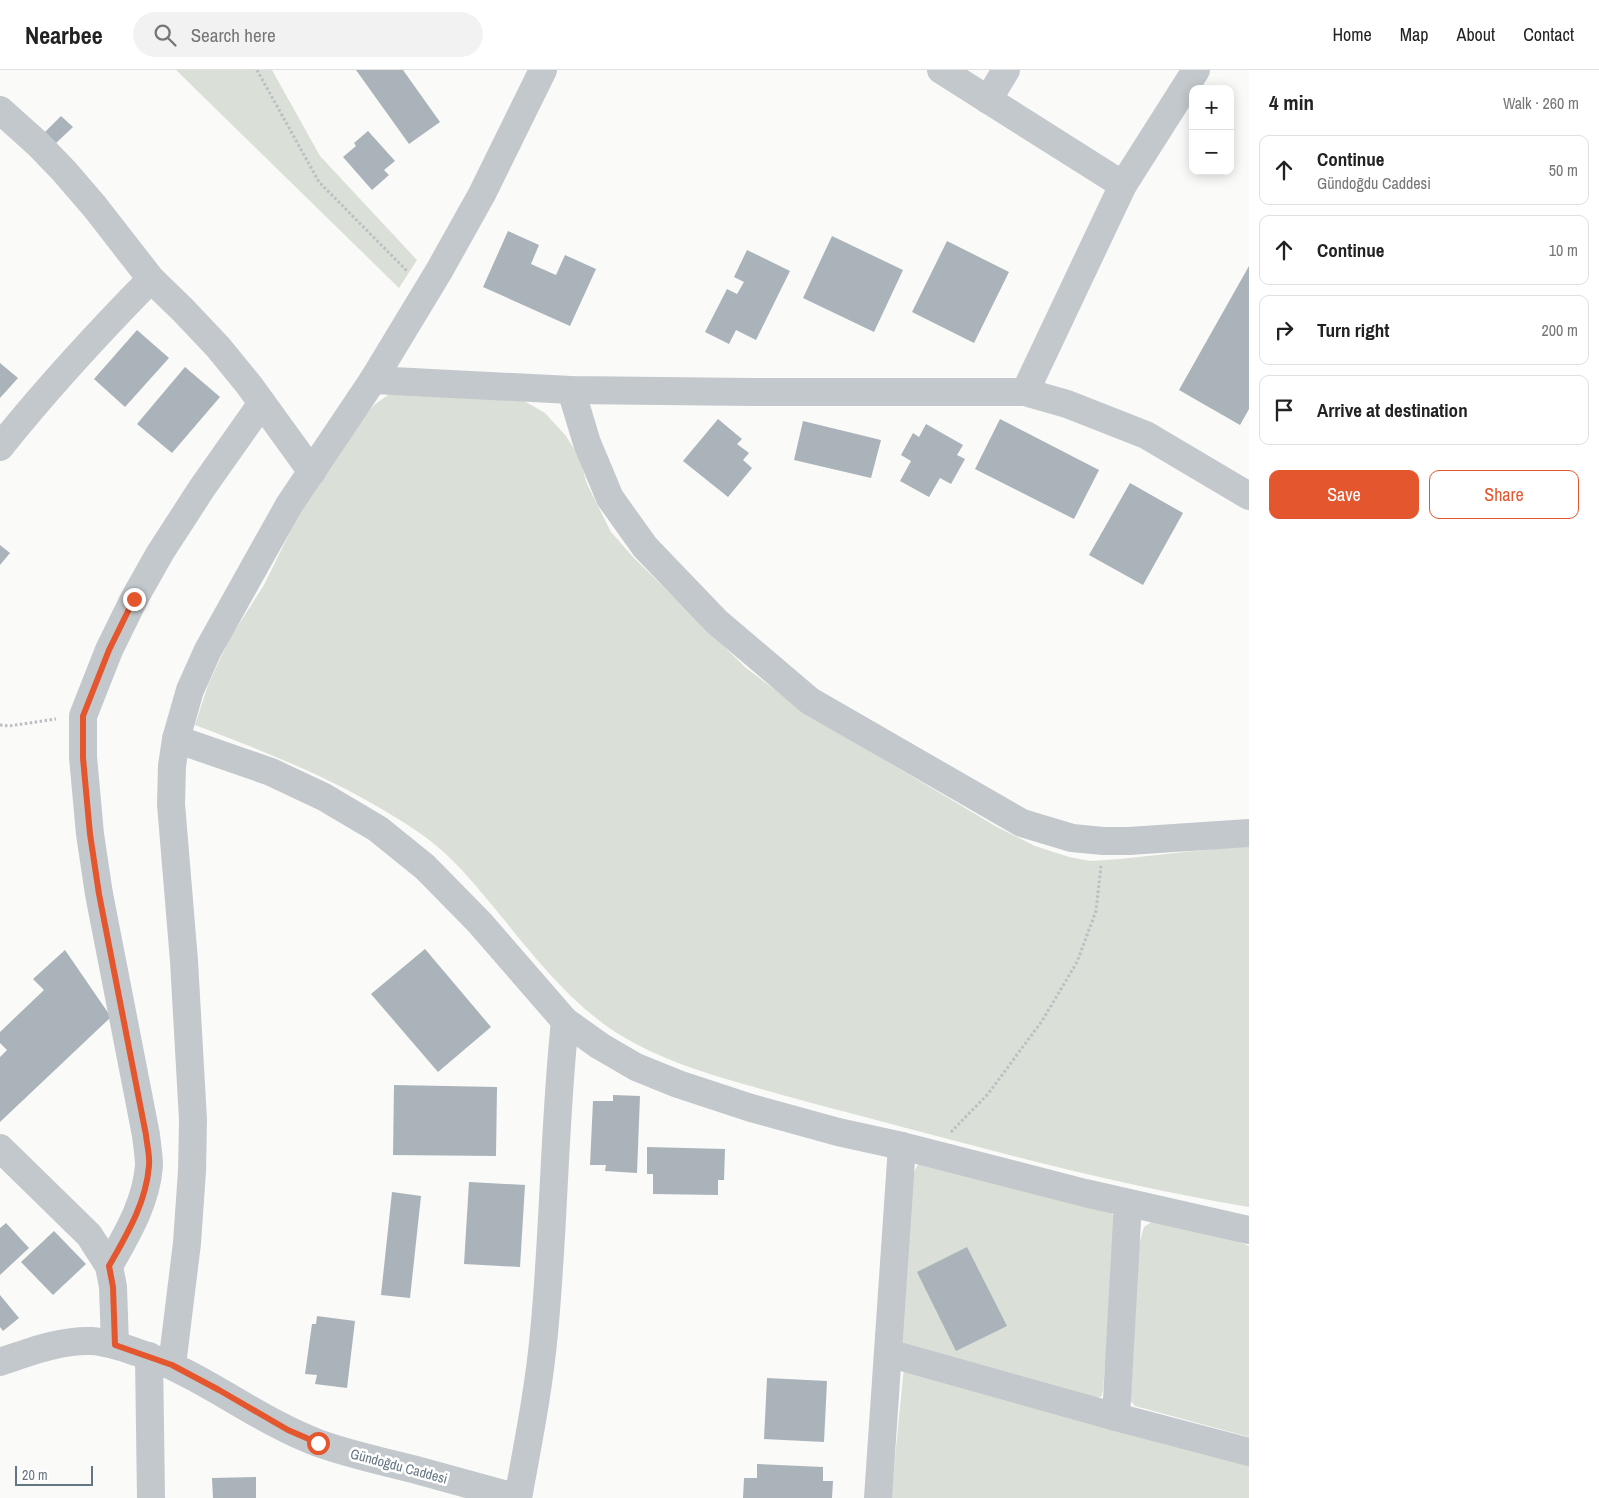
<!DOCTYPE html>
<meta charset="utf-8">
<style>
:root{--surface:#fff;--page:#f2f2f2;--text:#222;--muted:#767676;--line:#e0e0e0;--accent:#e4572e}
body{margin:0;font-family:"Archivo Narrow",sans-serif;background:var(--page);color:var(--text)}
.controls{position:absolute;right:15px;top:15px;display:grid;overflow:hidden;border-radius:10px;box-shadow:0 2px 12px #0003}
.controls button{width:45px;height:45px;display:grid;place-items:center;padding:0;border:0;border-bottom:1px solid var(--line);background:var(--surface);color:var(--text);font:25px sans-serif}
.scale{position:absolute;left:15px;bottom:12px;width:78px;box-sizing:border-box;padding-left:5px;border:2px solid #657683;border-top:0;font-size:14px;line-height:18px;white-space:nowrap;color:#657683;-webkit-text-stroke:4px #fff;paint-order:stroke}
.stop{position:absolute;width:15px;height:15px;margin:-11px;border:4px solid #e4572e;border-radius:50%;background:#fff}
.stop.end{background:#e4572e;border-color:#fff;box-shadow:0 1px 5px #0008}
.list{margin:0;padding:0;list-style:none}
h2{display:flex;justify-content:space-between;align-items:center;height:65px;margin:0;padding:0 20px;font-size:21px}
h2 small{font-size:16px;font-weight:400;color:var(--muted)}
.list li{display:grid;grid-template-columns:32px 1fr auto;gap:15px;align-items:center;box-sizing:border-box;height:70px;margin:0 10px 10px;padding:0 10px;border:1px solid var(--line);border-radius:10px}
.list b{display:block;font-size:19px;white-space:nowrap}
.list p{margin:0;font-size:16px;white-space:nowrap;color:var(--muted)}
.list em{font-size:16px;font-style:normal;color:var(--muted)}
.actions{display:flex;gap:10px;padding:15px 20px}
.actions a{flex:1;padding:11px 0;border:1px solid var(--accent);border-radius:10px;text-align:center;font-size:18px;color:var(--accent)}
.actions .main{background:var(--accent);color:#fff}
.icon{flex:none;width:28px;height:28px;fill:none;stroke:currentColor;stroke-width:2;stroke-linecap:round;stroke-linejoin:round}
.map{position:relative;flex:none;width:1249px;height:1428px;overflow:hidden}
header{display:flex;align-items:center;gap:30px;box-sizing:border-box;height:70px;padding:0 25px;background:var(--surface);border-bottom:1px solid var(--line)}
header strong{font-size:24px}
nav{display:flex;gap:28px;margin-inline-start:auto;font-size:18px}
.search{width:350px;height:45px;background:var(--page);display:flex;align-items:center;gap:12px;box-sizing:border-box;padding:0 18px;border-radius:28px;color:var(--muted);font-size:19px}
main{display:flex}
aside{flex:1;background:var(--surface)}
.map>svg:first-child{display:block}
.green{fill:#dadfd7}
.building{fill:#aab3b9}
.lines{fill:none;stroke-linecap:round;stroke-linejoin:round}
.path{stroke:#bbbfc2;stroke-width:3;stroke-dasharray:2.5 2.5;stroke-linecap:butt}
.minor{stroke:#c3c8cc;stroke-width:28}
.route{stroke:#e4572e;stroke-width:6}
.labels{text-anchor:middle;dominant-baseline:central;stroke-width:5;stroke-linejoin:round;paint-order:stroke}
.street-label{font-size:14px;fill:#657683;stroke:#fff}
</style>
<header>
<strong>Nearbee</strong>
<div class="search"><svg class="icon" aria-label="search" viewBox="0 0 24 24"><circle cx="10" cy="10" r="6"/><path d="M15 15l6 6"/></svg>Search here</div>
<nav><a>Home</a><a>Map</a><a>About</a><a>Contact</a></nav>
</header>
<main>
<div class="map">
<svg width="1249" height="1428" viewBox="0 0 1249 1428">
<rect width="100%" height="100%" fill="#fafaf8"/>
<g class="green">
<path d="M176,0H272L320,86L417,190L399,218Z"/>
<path d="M500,324L524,331L545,343L566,366L579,387L587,414L611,462L634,488L746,598L809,645L997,757L1035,776L1069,787L1090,791L1120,789L1249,775V1137C1119,1115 992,1081 865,1047C830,1038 796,1029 761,1019C712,1005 661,991 617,963C568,932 529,880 492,835C476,816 459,795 439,778C424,765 407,754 390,744C328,706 263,681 195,655L208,615L230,568L264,515L311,419L349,365L374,335L388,325Z"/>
<path d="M921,1090L1107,1139L1115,1147L1116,1160L1103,1320L1101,1327L1092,1329L910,1278L900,1270L910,1111L917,1096Z"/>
<path d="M1153,1151L1239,1172L1249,1176V1367L1135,1336L1128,1328L1133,1213L1140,1171L1144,1157Z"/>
<path d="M904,1297L1249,1391V1428H891Z"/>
</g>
<g class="building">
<path d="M356,0H403L440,52L409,74Z"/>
<path d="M61,46L73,57L56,73L45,62Z"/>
<path d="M368,61L395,91L384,100L389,105L372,120L343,87L356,76L354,73Z"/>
<path d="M508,161L539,175L531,194L556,205L565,185L596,199L570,256L483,217Z"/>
<path d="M832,166L903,200L874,262L803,228Z"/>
<path d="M947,171L1009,202L974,273L912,242Z"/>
<path d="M747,180L790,201L756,270L736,260L729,274L705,262L727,219L737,224L744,212L734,207Z"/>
<path d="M1249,196V339L1240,355L1179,320Z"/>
<path d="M137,260L169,288L125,337L94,309Z"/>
<path d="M0,293L18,308L0,328Z"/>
<path d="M185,297L220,327L172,383L137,354Z"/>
<path d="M718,349L742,369L737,374L749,383L743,390L752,398L728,427L683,391Z"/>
<path d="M1000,349L1099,400L1074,449L975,399Z"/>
<path d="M803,351L881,370L871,408L794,390Z"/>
<path d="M926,354L963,375L957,385L965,389L951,414L940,408L929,427L900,411L911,391L901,385L913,363L919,367Z"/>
<path d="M1130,413L1183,443L1143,515L1089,485Z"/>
<path d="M0,475L10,483L0,495Z"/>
<path d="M425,879L491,957L438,1002L371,924Z"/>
<path d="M65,880L111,947L0,1052V987L7,980L0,973V962L44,920L33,909Z"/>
<path d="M394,1015L497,1017L496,1086L393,1085Z"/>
<path d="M613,1025L640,1026L637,1103L605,1101L606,1095H590L593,1031H613Z"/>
<path d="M647,1077L725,1079L724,1110H718V1125L653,1124V1104H647Z"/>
<path d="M469,1112L525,1115L520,1197L464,1194Z"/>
<path d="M392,1122L421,1126L410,1228L381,1225Z"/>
<path d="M6,1153L29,1178L0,1205V1158Z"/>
<path d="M54,1161L86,1194L53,1225L21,1192Z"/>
<path d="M967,1177L1007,1256L956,1281L917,1202Z"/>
<path d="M0,1225L19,1248L3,1261L0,1257Z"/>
<path d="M317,1246L355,1251L347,1318L315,1314L317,1305L305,1304L312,1254H316Z"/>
<path d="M767,1308L827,1311L824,1372L764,1369Z"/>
<path d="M757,1394L823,1397V1411H833L832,1428H743L744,1408H757Z"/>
<path d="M256,1407V1428H213L212,1408Z"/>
</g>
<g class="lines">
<g class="path">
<path d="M257,0L319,112L407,201"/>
<path d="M0,655L9,656L56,649"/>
<path d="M951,1062L988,1024L1042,951L1077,892L1096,841L1101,796"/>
</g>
<g class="minor">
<path d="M941,0L1123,115"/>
<path d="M988,30L1006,0"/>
<path d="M0,40L38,74L64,101L95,137L151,209L183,240L218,277L249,315L312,402"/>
<path d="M373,310L571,320L753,322H1025L1067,334L1146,365L1249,426"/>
<path d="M571,320L587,373L610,428L645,477L717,552L810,631L1022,753L1072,768L1103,771H1129L1249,763"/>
<path d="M1025,322L1123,115L1196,0"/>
<path d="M0,377C47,318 98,263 151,209"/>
<path d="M176,669L271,702L324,727L378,759L425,797L480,853L565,951L600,976L636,997L678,1014L751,1038L838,1062L902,1076L1085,1123L1249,1160"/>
<path d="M0,1078L89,1165L109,1196L113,1217L115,1275"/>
<path d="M109,1196C127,1164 146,1133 149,1096C149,1086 147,1075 146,1065L99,824L90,764L83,687V646L109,580L134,529L160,483L202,418L262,333"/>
<path d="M888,1283L1116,1347L1249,1382"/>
<path d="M149,1286L151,1428"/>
<path d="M0,1292C29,1282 60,1270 92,1271C107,1272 122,1277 136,1282C202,1303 254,1349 318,1373C351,1385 386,1392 420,1401C453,1410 486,1419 518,1428"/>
<path d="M172,1295L187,1173L192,1101L193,1050L184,891L171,734L172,696L176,669L190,620L208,580L289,435L373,310L439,201L482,124L543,0"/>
<path d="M1116,1347L1128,1133"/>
<path d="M518,1428C528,1373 539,1318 544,1263C554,1159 554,1055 565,951"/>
<path d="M878,1428L902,1076"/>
</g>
</g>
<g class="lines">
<path class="route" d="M134,529L109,580L83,646V688L90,764L99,824L146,1065C147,1075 150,1086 149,1096C146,1133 127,1164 109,1196L113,1217L115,1275L172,1295L219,1320L288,1360L318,1373"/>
</g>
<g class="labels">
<g class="street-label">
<text transform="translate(399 1396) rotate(15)">Gündoğdu Caddesi</text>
</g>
</g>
</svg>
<div class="controls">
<button>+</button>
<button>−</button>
</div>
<div class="scale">20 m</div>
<div class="stop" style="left:318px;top:1373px"></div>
<div class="stop end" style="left:134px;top:529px"></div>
</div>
<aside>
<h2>4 min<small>Walk · 260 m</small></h2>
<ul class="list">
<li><svg class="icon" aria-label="ahead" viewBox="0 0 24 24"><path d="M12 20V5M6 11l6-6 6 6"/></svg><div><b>Continue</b><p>Gündoğdu Caddesi</p></div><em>50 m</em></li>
<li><svg class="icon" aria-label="ahead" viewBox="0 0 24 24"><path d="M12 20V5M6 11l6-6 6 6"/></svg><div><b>Continue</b></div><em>10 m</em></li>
<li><svg class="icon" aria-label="right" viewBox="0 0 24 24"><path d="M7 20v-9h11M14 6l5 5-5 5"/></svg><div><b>Turn right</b></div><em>200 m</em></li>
<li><svg class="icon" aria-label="arrive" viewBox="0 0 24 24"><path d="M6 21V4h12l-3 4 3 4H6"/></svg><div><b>Arrive at destination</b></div></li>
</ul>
<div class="actions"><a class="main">Save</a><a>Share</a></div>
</aside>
</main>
